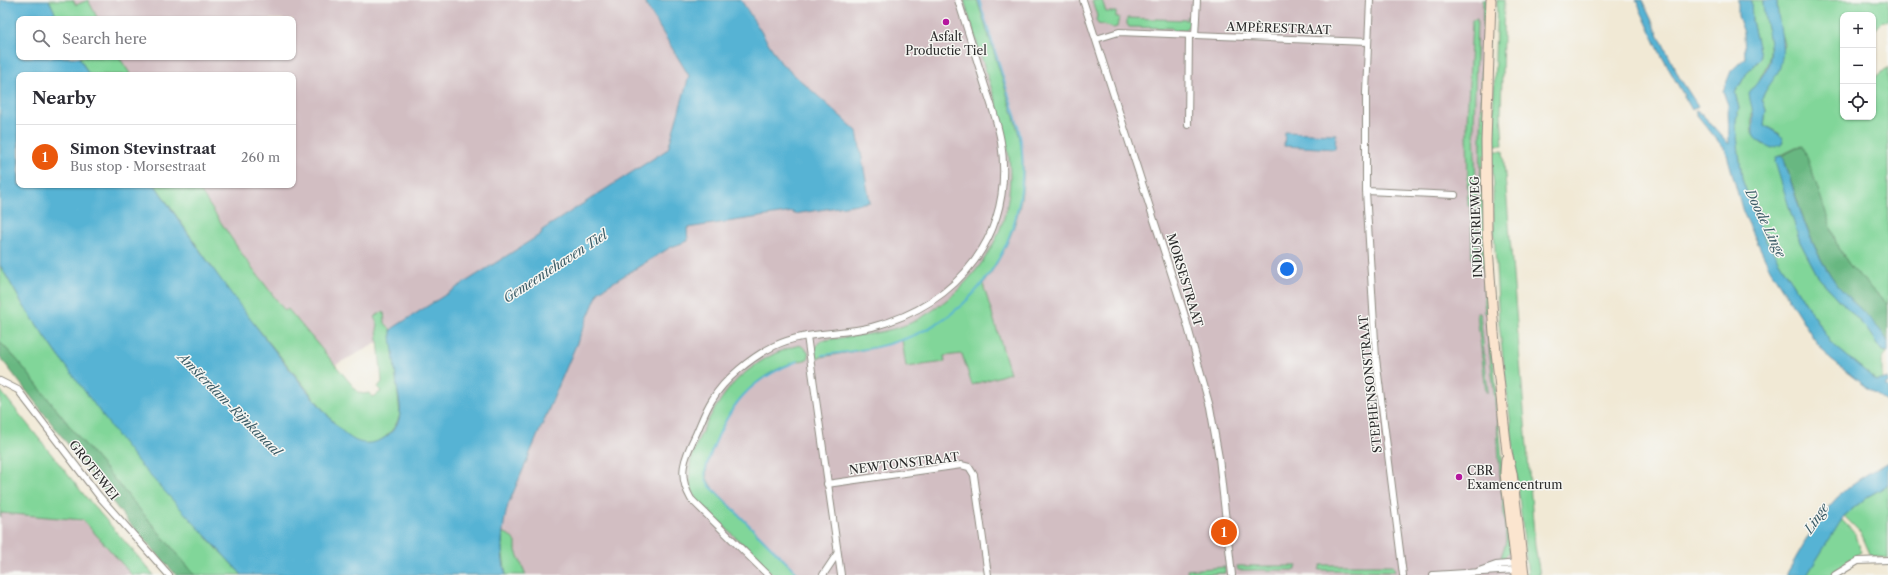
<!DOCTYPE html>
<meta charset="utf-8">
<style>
:root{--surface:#fff;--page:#f7f7f7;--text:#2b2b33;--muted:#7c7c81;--line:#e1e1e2;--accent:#ea580c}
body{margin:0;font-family:"Libre Caslon Text",serif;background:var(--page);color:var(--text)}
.controls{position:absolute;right:12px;top:12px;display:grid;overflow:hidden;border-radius:8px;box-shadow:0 1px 3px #0004}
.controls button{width:36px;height:36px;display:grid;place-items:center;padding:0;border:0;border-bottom:1px solid var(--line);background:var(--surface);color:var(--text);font:20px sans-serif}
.you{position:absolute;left:1287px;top:269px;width:14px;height:14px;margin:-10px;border:3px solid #fff;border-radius:50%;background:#1a73e8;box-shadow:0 0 0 6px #1a73e833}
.badge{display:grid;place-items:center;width:26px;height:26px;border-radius:50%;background:var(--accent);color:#fff;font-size:13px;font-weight:700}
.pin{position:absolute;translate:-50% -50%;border:2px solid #fff;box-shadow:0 1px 4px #0006}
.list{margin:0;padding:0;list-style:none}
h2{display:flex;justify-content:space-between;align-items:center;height:52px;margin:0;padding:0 16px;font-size:17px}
h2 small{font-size:13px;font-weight:400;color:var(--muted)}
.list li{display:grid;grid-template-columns:26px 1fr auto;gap:12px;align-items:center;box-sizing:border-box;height:64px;padding:0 16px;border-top:1px solid var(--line)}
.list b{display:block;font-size:15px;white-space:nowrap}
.list p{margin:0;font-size:13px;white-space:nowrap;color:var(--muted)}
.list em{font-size:13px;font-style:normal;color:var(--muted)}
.icon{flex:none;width:22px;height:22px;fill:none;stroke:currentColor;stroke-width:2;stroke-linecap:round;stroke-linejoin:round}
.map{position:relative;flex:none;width:1888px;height:575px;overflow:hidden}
.search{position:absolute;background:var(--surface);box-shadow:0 1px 3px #0004;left:16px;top:16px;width:280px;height:44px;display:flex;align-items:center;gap:10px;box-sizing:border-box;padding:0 14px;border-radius:8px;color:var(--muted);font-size:15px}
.panel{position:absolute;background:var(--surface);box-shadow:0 1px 3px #0004;left:16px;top:72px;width:280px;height:116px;border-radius:8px}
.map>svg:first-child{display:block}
.industrial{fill:#d2bec2}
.green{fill:#81d699;stroke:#568062}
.forest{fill:#68b781;stroke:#4a7156}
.water{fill:#56b3d4;stroke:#406f80}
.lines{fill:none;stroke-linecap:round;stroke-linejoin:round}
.stream{stroke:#56b3d4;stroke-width:2}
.street-casing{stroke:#8e8a80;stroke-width:8}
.secondary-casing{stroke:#8e8a80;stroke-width:11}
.street{stroke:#fff;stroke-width:6}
.secondary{stroke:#fbe5cf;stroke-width:9}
.poi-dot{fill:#b5179e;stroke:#f6f6f2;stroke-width:1.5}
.labels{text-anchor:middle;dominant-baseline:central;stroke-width:3;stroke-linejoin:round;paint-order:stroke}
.street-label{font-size:12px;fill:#2b2b2b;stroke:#f6f6f2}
.poi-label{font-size:12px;fill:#2b2b2b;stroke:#f6f6f2}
.water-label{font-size:13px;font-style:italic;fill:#3a5b66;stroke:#f6f6f2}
</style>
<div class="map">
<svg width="1888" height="575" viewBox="0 0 1888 575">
<rect width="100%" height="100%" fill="#f6f6f2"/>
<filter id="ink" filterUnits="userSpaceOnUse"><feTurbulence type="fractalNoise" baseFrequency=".025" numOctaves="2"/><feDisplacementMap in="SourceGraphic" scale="8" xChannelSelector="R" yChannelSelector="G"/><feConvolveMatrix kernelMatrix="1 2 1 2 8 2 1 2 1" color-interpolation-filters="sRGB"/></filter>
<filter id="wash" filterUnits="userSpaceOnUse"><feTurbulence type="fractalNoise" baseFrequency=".012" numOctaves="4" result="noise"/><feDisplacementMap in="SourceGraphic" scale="16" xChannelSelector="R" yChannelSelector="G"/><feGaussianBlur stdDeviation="0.9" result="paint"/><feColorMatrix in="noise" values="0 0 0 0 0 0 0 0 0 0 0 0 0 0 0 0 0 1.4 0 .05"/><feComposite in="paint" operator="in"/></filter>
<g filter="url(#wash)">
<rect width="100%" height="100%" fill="#f1e9d5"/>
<g class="industrial">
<path d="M67,0H648L694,75L670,153L400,331L314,376L183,185H293V75H108L95,57H293V19H75Z"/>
<path d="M733,0H1486L1479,217L1512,575H492L516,424L591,291L774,67Z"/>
<path d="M0,497L78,501L152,575H0Z"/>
</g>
<g class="green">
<path d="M49,0H73L76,5L88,0L98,19H58Z"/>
<path d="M964,0H977C986,28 995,56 1004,85C1009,103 1016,121 1020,140C1031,191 1014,243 983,284L1010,373L972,385L962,354L944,356L945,362L906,367L902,340L874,348L816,358L815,349L820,341C848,336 877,335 903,326C923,319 941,305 956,292C995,255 1015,211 1009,157C1006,134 999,112 992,90C982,60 973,30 964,0Z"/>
<path d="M1092,0H1102L1106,12H1116V17H1119L1117,27L1113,28L1098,24L1096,20L1097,16Z"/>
<path d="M1483,0H1487L1489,313H1485L1480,212Z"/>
<path d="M1497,0H1504L1501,113L1503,145H1492Z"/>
<path d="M1751,0H1763C1763,18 1771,34 1770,52C1769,64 1764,70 1759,80C1754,88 1749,127 1753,135C1755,139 1760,142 1764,145L1780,134L1764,125L1766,110L1762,99L1784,44L1778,23L1777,0H1888V22L1883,21L1873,32V15H1843V117H1873V80L1888,67V305L1851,267L1838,248L1802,145L1777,157L1800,242L1810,261L1819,278L1866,328L1882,351L1886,352L1882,359V380L1877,381L1830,342L1761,233L1742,179L1736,128V120L1739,108L1735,93L1748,71L1758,62L1760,55L1752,21Z"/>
<path d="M1187,16L1191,20L1190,25L1185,30L1174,31L1172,28L1129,27L1127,24V18L1187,20Z"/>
<path d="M1477,19L1474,126L1478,257L1472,258L1471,207L1468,206L1467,123L1472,20Z"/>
<path d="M79,57H119L131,75H89Z"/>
<path d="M1492,151H1503L1535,546L1540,575H1528L1499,323L1493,211V189L1494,185L1493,178Z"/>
<path d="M155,185H196L244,257L285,311L288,309L358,392L363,394L369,393L372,397L381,392L378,387L382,382L377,329L378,325L374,317L384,311L385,323L391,330L400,414C396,431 377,450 357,443C349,439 342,431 335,424L234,299Z"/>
<path d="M0,265L23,305L58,355L209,540L242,575H195L75,433L19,362L0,342Z"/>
<path d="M1477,313H1480L1488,392H1486Z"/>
<path d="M1486,320H1490L1510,551L1501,561C1501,552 1507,544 1506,537C1503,495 1496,454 1498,411H1496Z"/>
<path d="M800,345L808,351L809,359C758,368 728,405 712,451C707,467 702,474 713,488L800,575H774L696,499C690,489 689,479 690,467C692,443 721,394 739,378C757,362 777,350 800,345Z"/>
<path d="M0,390L85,496L154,575H132L83,520L1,513L0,517Z"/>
<path d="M1888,485V558L1871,556L1861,533L1844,516L1867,497Z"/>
<path d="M1841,519L1856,535L1861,552L1842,565L1831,575H1807Z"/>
<path d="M503,532L509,535L516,542V551L526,575H506L502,548Z"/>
<path d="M1321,565H1393L1395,571L1319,570Z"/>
<path d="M1237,566H1297L1295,570H1238Z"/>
<path d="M1225,567V573L1188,575L1187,570Z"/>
</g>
<g class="forest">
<path d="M1803,145L1838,248L1851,267L1888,305V342C1872,321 1851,304 1836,283C1809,246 1798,201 1784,159L1781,156Z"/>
<path d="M0,342L19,362L75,433L195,575H176L125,518L0,357Z"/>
</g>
<g class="water">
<path d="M0,0H49L58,19H19V57H79L89,75H19V185H155C210,268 270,348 335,424C348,437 359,448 378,441C388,438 400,425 400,413C401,404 398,395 397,386C395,369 393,353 391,336V330L393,328L541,234L542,230L668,149L689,76L643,0H741L781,63L857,131L870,202L794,214L793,212L687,228L688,241L671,247L599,291L508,505C502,528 499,552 506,575H242L142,467L116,434L58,355L23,305L0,265Z"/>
<path d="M1636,0H1642L1679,77L1698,106L1692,110L1661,55Z"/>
<path d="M1738,0H1751L1752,21L1760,55V59L1748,71L1735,93L1739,108L1736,120V128L1742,179L1761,233L1830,342L1877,381L1888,378V384L1884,386L1888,388V402L1872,392L1830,359L1814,339L1770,269L1743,212L1726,151L1697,115L1695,111L1697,110L1700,114L1701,113L1729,144L1728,105L1723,91L1731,71L1745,58L1744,33L1738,16Z"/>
<path d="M1763,0H1777C1777,23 1787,44 1780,67C1776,79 1765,88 1762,99L1766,110L1764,125L1780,135L1783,141L1781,145L1772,148C1747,137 1754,136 1753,113C1752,107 1750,101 1749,94C1755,84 1764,76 1768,65C1776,44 1762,21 1763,0Z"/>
<path d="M1285,132L1336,134L1335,149L1284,146Z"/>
<path d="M1781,156L1784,159C1797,201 1809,247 1836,283C1846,297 1885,330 1888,343C1888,346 1888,349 1888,352L1882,351L1866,328L1819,278L1800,242L1775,162L1776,157Z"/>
<path d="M1888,462V485L1867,497L1844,516L1807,575H1786C1803,546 1819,513 1844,491C1857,479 1873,471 1888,462Z"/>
</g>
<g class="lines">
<g class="stream">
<path d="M822,355C858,351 893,347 925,330C1000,292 1036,206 1018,125L979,0"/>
<path d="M798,361C748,380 730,404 711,453C707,465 701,475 710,486L799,575"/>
</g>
</g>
</g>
<g filter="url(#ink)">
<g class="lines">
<defs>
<g id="street">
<path d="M1083,0L1184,313L1210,407L1219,458L1232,575"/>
<path d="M1370,0L1366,92V191L1376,358L1403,575"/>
<path d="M1195,35L1197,0"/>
<path d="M1096,39L1119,32L1367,42"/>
<path d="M1188,125L1189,35"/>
<path d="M1366,191L1455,195"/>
<path d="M807,336L841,575"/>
<path d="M0,381L18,390L99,496L169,575"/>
<path d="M827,484L961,465L969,467L974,475L988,575"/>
<path d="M1479,571L1496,565L1518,563"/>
<path d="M768,575L691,499C677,475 684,458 696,434C701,423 705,411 712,400C724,379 752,357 774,346C805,331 840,335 872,327C959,304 1015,235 1001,142C998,123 991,104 985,86C976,57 967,29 958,0"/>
<path d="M823,575L837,554"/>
<path d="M1433,575L1516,570L1519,568"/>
<path d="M1835,575L1858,561L1888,560"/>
</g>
<g id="secondary">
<path d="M1491,0L1486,141L1487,232L1494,333L1507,452L1512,473L1524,575"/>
<path d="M1506,459L1505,473L1517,575"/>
</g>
</defs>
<use href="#street" class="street-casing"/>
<use href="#secondary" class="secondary-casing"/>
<use href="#street" class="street"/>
<use href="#secondary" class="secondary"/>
</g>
</g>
<g class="poi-dot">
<circle cx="946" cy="22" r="4"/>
<circle cx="1459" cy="477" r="4"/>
</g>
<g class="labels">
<g class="street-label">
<text transform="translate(1279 28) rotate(2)">AMPÈRESTRAAT</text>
<text transform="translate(1476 227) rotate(-92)">INDUSTRIEWEG</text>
<text transform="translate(1185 280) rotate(73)">MORSESTRAAT</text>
<text transform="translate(1370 384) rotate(-96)">STEPHENSONSTRAAT</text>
<text transform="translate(904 463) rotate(-7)">NEWTONSTRAAT</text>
<text transform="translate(94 470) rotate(52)">GROTEWEI</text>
</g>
<g class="poi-label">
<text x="946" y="36">Asfalt<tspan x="946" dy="14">Productie Tiel</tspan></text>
<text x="1467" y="470" text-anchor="start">CBR<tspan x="1467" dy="14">Examencentrum</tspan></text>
</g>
<g class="water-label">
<text transform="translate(1766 223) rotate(64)">Doode Linge</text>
<text transform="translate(555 266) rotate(-33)">Gemeentehaven Tiel</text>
<text transform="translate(230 404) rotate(45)">Amsterdam-Rijnkanaal</text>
<text transform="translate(1816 518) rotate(-56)">Linge</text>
</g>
</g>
</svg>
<div class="controls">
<button>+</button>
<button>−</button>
<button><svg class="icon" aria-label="locate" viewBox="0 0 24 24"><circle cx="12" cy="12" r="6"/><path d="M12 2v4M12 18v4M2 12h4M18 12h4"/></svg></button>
</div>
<div class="you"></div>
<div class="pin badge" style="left:1224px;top:532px">1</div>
<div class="search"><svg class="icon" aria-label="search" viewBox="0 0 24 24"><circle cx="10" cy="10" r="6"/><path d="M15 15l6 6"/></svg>Search here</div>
<section class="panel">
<h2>Nearby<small></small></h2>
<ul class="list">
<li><span class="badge">1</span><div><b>Simon Stevinstraat</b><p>Bus stop · Morsestraat</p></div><em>260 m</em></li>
</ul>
</section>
</div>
